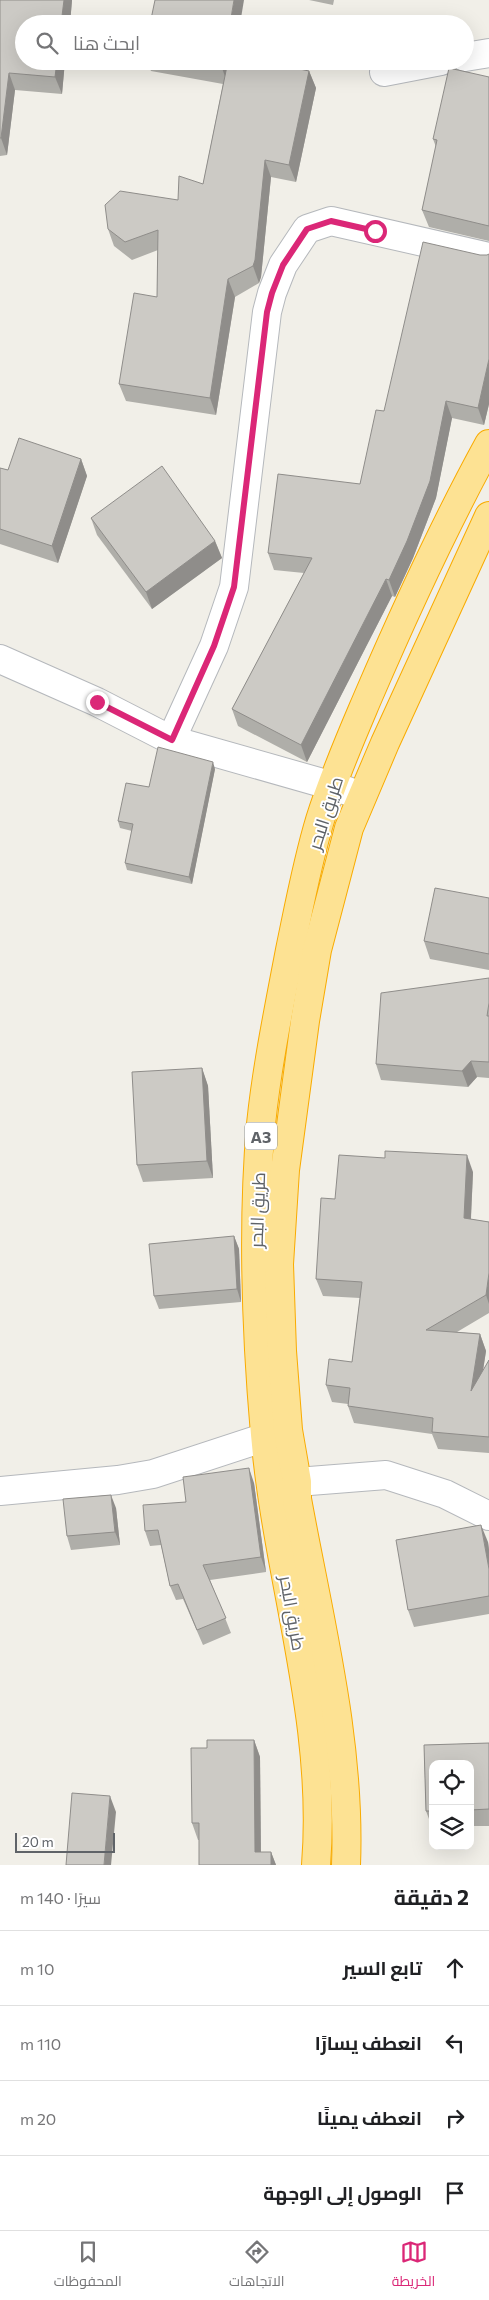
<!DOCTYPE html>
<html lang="ar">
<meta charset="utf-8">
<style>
:root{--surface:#fff;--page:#f2f2f2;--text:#202124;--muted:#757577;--line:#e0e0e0;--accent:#db2777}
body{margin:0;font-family:Commissioner,Cairo,sans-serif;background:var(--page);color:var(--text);direction:rtl}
.controls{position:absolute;right:15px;bottom:15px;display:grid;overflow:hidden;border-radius:10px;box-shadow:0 5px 20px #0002}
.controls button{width:45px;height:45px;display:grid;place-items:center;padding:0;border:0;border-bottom:1px solid var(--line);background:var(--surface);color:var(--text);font:25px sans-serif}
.scale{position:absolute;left:15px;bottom:12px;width:100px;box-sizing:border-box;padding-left:5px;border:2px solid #5f6368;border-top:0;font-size:14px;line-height:18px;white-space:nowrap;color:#5f6368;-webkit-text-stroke:4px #fff;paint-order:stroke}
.stop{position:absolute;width:15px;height:15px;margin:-11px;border:4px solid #db2777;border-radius:50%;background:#fff}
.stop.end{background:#db2777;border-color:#fff;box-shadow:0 1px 5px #0008}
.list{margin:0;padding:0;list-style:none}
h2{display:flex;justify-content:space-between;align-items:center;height:65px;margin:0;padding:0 20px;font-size:21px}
h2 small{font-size:16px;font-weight:400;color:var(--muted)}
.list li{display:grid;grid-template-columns:32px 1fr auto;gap:15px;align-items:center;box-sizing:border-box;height:75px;padding:0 20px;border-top:1px solid var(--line)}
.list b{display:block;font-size:19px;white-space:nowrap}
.list em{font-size:16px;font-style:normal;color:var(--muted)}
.icon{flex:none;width:28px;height:28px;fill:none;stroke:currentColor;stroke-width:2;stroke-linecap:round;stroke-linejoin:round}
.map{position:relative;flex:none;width:489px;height:1865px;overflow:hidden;direction:ltr}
.search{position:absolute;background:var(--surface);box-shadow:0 5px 20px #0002;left:15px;right:15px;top:15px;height:55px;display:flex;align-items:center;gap:12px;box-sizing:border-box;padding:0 18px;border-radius:28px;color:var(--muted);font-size:19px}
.sheet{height:365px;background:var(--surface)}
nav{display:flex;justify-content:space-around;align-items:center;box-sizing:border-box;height:70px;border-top:1px solid var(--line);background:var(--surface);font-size:14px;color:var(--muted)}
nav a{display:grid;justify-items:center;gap:2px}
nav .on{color:var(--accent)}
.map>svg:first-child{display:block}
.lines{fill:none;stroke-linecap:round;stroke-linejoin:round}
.street-casing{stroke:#b5b8bc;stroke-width:30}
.highway-casing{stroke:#f9ab00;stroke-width:30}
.street{stroke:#fff;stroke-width:28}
.highway{stroke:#fde293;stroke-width:28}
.wall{fill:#afaea9}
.shaded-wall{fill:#8f8d8a}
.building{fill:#cccac5;stroke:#8f8d8a}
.route{stroke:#db2777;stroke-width:6}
.labels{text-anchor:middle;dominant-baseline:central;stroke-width:4;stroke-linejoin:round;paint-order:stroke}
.shield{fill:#fff;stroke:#8f9295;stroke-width:1}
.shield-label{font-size:16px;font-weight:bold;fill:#5f6368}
.street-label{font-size:18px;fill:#5f6368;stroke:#fff}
</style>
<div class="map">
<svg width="489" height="1865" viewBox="0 0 489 1865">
<rect width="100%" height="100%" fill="#f1efe8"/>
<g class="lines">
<defs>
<g id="street">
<path d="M465,57L489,53"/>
<path d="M384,72L441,61"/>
<path d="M0,659L97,702L171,740L333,786L362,796"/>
<path d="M171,740L214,646L234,587L267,312L272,293L283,265L307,229L331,221L489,257"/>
<path d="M275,1486L297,1482L386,1475L445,1494L489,1516"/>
<path d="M0,1491L118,1480L153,1474L287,1430"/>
</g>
<g id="highway">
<path d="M316,1865C328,1719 277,1578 265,1434C256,1331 252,1227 261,1124C267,1066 279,1008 290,950C299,907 307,863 320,820C333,778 351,737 368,697C405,611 444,526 489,444"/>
<path d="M346,1865C351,1742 319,1620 297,1499V1482L288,1430L282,1351L279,1264L285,1170L305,1021L317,950L349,828L385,743L489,516"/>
</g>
</defs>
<use href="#street" class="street-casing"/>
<use href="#highway" class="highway-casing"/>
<use href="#street" class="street"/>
<use href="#highway" class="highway"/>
</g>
<g class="wall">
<path d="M0,0H72L70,24H24V61H65L62,94L15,90L7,155L0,156Z"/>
<path d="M309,0H334L333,5Z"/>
<path d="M147,61H262L309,71L316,88L296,182L271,177L261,277L259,283L235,297L216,415L126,401L119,384L157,297L158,250L132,260L114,246L108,229L178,200L203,184L223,84L151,71Z"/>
<path d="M489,77V241L429,227L422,210L436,147L433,139Z"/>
<path d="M489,254V404L484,425L452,418L436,498L413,558L395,597L392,596L307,762L238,726L232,709L304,573L274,570L268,553L360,484L384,411L480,255H487Z"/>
<path d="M81,459L87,476L58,563L0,544V468L8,470Z"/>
<path d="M91,518L215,541L222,558L152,609L97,535Z"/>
<path d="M215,769L192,884L127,870L125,863L132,831L120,828L118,821Z"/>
<path d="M489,898V970L430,959L424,941Z"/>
<path d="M489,978V1078L477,1077L468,1087L381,1080L376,1064Z"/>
<path d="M202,1068L208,1086L213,1178L143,1182L137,1165Z"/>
<path d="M473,1172L471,1219L489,1222V1313L457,1332L480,1334L486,1351L483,1371L489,1360V1453L438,1449L432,1434L354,1423L348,1406V1404L332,1402L326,1385L352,1362L360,1298L323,1296L316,1279L335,1199Z"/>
<path d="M234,1236L239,1249L241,1302L159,1309L154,1296Z"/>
<path d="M254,1483L266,1572L210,1580L231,1633L203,1645L183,1599L176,1600L170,1586L161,1545L150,1546L145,1531L186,1502Z"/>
<path d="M116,1508L120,1545L71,1550L67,1536Z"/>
<path d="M488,1542L489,1550V1614L414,1627L408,1610Z"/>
<path d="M254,1740L260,1757L261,1852H271L276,1865H199V1840H198L192,1823L207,1748Z"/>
<path d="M489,1743V1826H470V1764H433V1827H432L426,1811L424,1745Z"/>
</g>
<g class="shaded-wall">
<path d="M64,0H72L70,24H61Z"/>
<path d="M234,0H244L240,24H230Z"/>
<path d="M57,61H65L62,94L55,77Z"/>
<path d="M223,61H232L228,85L222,68Z"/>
<path d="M309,71L316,88L296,182L289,165Z"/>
<path d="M9,73L15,90L7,155L1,138Z"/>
<path d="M265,160L271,177L261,277L259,283L253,266Z"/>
<path d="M228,279L235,297L216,415L210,398Z"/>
<path d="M489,359V404L484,425L478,408Z"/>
<path d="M446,401L452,418L436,498L413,558L395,597L389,580Z"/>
<path d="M81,459L87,476L58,563L52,546Z"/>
<path d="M215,541L222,558L152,609L146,592Z"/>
<path d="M386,579L392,596L307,762L301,745Z"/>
<path d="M213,762L215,769L192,884L189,877Z"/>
<path d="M471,1061L477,1077L468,1087L462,1071Z"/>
<path d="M202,1068L208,1086L213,1178L207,1161Z"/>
<path d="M467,1155L473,1172L470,1235L464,1218Z"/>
<path d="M234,1236L239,1249L241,1302L237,1289Z"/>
<path d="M489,1273V1304L486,1295Z"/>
<path d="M480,1334L486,1351L477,1408L471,1391Z"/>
<path d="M249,1468L254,1483L266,1572L261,1557Z"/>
<path d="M111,1495L116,1508L120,1545L115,1532Z"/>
<path d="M481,1525L488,1542L489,1550V1569Z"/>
<path d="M254,1740L260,1757L261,1865L255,1852Z"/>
<path d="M110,1796L116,1812L111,1865H104Z"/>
<path d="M271,1852L276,1865H271Z"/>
</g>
<g class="building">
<path d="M0,0H64L61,24H24V61H57L55,77L9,73L1,138H0Z"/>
<path d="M155,0H234L230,24H150Z"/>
<path d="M185,61H223L222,68Z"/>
<path d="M228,61H262L309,71L289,165L265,160L255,260L253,266L228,279L210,398L119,384L134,293L157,297L158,230L125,242L108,229L105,205L120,191L178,200L179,176L203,184Z"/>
<path d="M449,68L489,77V226L422,210L437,140L433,139Z"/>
<path d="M423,242L480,255H487L489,254V359L478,408L446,401L430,481L407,541L389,580L386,579L301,745L232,709L312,558L268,553L278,474L360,484L376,410L384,411Z"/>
<path d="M19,438L81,459L52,546L0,529V468L8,470Z"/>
<path d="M162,466L215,541L146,592L91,518Z"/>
<path d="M158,747L213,762L189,877L125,863L133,824L118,821L126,783L149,787Z"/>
<path d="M435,888L489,898V954L424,941Z"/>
<path d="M489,978V1003L487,1016H489V1062L471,1061L462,1071L376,1064L381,993Z"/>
<path d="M202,1068L207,1161L137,1165L132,1072Z"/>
<path d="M385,1151L467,1155L464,1218L489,1222V1273L486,1295L426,1330L480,1334L471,1391L489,1360V1437L432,1432L433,1418L348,1406L350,1388L326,1385L329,1359L352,1362L362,1282L316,1279L321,1198L335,1199L339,1155L385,1158Z"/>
<path d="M234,1236L237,1289L154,1296L149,1244Z"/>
<path d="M249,1468L261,1557L203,1565L226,1618L197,1630L178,1584L170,1586L158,1530L145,1531L143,1505L186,1502L183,1477Z"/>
<path d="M111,1495L115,1532L67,1536L63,1499Z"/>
<path d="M481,1525L489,1569V1596L408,1610L396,1540Z"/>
<path d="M207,1740H254L255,1852H271V1865H199V1823H192L191,1748H207Z"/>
<path d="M489,1743V1809L470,1810V1764H433V1811H426L424,1745Z"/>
<path d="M72,1793L110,1796L104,1865H66Z"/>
</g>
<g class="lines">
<path class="route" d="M97,702L172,740L214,646L234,587L267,312L272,293L283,265L307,229L331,221L375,231"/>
</g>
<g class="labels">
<rect class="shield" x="245" y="1122.5" width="32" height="27" rx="4"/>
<g class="shield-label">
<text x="261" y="1136">A3</text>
</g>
<g class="street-label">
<text transform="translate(325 813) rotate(-72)">طريق البحر</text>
<text transform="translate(257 1210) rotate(-88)">طريق البحر</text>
<text transform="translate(293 1613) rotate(80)">طريق البحر</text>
</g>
</g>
</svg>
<div class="controls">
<button><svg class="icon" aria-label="locate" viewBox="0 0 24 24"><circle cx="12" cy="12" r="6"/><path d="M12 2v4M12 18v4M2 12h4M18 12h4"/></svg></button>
<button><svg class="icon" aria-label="layers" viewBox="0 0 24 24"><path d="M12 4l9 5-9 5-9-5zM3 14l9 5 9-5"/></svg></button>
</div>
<div class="scale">20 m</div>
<div class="stop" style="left:375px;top:231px"></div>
<div class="stop end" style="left:97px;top:702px"></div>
<div class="search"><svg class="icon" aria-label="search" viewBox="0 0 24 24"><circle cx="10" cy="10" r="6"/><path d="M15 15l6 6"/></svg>ابحث هنا</div>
</div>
<section class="sheet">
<h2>2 دقيقة<small>سيرًا · 140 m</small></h2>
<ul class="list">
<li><svg class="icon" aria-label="ahead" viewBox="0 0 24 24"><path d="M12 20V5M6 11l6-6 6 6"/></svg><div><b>تابع السير</b></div><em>10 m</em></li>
<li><svg class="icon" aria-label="left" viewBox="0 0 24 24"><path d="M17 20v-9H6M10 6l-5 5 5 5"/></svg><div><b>انعطف يسارًا</b></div><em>110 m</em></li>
<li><svg class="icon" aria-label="right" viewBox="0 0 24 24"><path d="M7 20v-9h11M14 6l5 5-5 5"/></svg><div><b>انعطف يمينًا</b></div><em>20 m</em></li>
<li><svg class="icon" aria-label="arrive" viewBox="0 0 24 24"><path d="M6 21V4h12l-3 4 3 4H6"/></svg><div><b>الوصول إلى الوجهة</b></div></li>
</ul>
</section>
<nav>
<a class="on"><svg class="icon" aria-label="map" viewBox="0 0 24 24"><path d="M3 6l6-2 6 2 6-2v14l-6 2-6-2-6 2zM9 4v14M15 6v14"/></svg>الخريطة</a>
<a><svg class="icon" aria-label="directions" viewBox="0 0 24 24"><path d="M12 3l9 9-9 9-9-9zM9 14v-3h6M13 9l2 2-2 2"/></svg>الاتجاهات</a>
<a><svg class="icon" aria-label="saved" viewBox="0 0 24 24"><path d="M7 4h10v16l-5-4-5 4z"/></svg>المحفوظات</a>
</nav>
